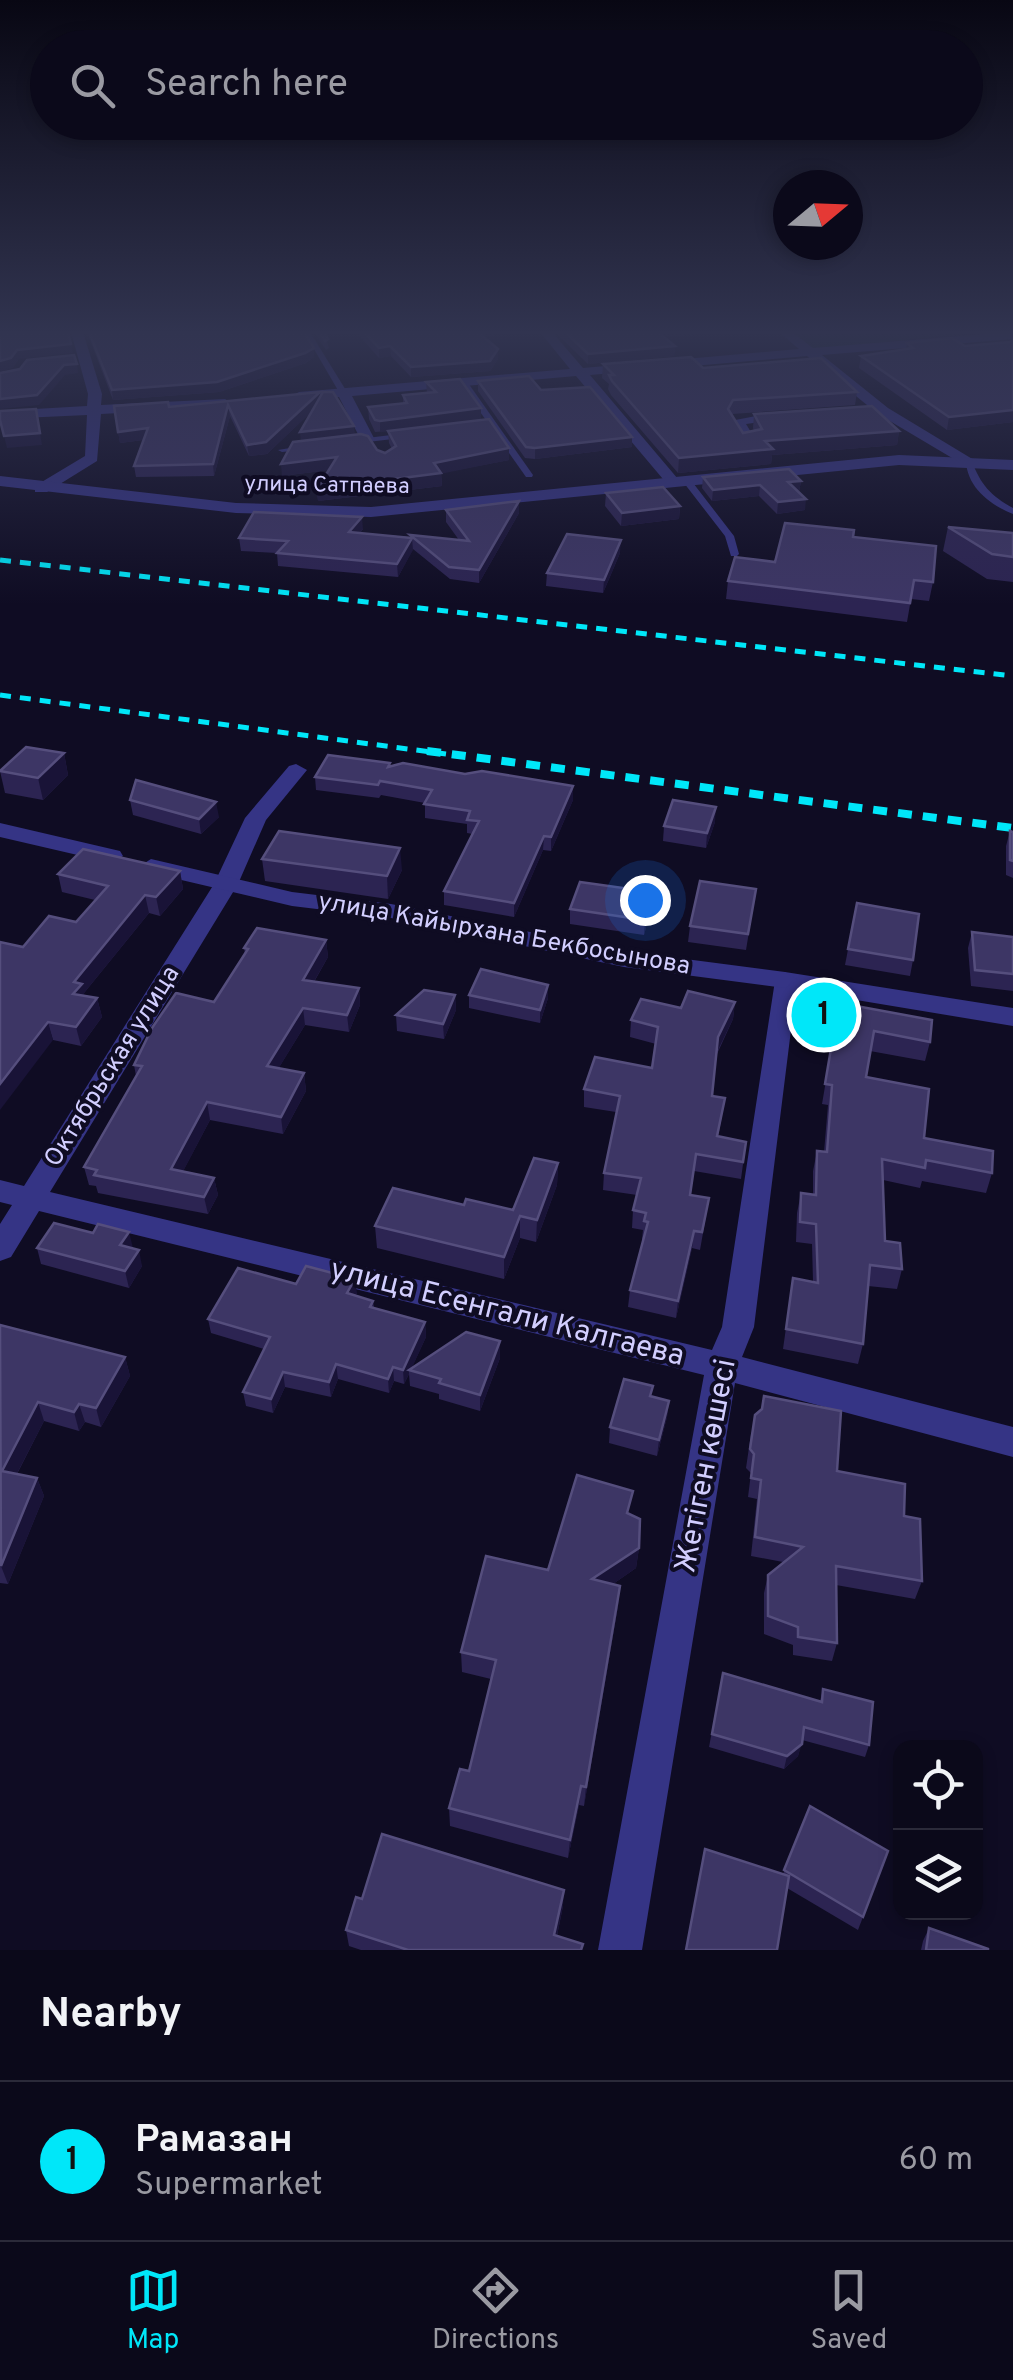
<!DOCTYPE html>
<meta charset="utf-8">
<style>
:root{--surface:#0b091a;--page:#141223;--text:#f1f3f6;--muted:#9a9aa2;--line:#2b2a39;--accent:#00e7f9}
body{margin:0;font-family:Overpass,sans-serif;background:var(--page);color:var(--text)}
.controls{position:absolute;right:30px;bottom:30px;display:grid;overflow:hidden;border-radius:20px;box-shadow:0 5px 15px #0003}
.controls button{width:90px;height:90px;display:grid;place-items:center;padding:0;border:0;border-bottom:2px solid var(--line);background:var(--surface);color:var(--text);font:50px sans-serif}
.compass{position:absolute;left:773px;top:170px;width:90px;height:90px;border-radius:50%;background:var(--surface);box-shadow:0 5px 15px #0003;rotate:71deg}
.you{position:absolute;left:645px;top:900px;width:35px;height:35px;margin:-25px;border:8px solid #fff;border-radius:50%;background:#1a73e8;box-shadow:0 0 0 15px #1a73e833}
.badge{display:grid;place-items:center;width:65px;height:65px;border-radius:50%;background:var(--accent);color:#111;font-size:32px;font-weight:700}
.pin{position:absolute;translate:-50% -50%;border:5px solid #fff;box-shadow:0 2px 10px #0006}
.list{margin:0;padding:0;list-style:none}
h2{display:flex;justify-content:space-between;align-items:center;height:130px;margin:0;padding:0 40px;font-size:42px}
h2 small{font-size:32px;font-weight:400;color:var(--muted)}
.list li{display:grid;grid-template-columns:65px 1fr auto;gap:30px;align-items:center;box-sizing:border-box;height:160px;padding:0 40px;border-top:2px solid var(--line)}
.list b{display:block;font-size:38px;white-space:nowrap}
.list p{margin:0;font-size:32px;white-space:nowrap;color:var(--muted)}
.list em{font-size:32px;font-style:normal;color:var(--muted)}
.icon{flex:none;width:55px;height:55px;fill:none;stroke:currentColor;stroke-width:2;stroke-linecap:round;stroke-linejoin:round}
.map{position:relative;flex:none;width:1013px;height:1950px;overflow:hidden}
.search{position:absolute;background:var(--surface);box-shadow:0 5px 15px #0003;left:30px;right:30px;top:30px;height:110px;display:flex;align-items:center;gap:25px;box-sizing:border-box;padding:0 35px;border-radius:55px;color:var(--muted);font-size:38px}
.sheet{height:290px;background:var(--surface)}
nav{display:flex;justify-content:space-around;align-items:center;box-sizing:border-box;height:140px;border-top:2px solid var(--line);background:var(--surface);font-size:28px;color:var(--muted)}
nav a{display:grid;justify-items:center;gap:5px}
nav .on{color:var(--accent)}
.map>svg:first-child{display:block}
.green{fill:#0f2d2b}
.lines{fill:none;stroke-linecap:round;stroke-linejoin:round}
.service{fill:#353485;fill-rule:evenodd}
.minor{fill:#353485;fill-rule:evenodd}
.tertiary{fill:#353485;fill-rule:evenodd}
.rail-far1{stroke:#00e7f9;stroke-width:5;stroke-dasharray:11 9;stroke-linecap:butt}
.rail{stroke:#00e7f9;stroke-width:8;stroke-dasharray:14 11;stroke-linecap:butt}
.wall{fill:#2c2452}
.shaded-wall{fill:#191337}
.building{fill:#3d3665;stroke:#554e7d;stroke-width:2.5}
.labels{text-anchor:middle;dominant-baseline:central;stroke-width:8;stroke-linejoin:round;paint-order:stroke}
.far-street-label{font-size:22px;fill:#d2ceff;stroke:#0f0c23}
.street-label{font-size:25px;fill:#d2ceff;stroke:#0f0c23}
.near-street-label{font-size:30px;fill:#d2ceff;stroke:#0f0c23}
</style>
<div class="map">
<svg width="1013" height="1950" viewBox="0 0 1013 1950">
<rect width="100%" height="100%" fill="#0f0c23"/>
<path class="green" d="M792,332H986L814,349Z"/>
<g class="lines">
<g class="service">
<path d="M304,332H310L347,392L346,394L339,392Z"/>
<path d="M460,380H466L533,475L532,477H526L459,382Z"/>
<path d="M407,433H410V437L359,443L355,441L359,439Z"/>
<path d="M308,445H311V449L282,452L278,450Z"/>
<path d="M966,461H972C980,484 991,496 1013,508V514C990,505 967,487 966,461Z"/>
<path d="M684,479H690L734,536L739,554L737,556H731L725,536L684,483Z"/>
</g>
<g class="minor">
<path d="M71,332H83L102,394L101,405L225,399L232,403L225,407L101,414L97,461L47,492H35V486L85,456L87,415L0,419V411L87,406L88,394Z"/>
<path d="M540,332H552L583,368L799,349L779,332H792L813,348L1010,332L1013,339L822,355L888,408L974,460V466L969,468L878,414L807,356L590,375L678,479L681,482L673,487L668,485L576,376L352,396L375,440L368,444L361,440L339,397L299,400L292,396L299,392L570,369Z"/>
<path d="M783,411L788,412V418L746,424L757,442L750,446L745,445L730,421Z"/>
<path d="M296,764L307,770L266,820L238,884L50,1192L712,1350L722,1327L776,974L785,972L1013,1008V1026L796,990L754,1327L742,1357L1013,1427V1457L735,1383L642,1950H598L704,1375L39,1211L11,1257L0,1261V1224L12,1205L0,1202V1180L24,1186L214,884L245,818L289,766Z"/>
</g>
<g class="tertiary">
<path d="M899,455L1013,460V470L899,465L371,517L236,513L0,486V476L236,503L371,507Z"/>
<path d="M0,823L120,851L123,856L112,863L0,837Z"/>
<path d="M151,859L292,892L391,904L624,951L785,972L798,980L785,988L624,967L391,918L292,906L143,871L140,866Z"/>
</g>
<g class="rail-far1">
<path d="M0,560L1013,676"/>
<path d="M0,695L446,754"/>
</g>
<path class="rail" d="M427,751L1013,828"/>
</g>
<g class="wall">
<path d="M87,332H304L314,357L306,363L219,392L113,400Z"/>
<path d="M314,332H324L329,348L326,350Z"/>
<path d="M356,332H494L495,336L484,337L498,359L490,371L411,377L391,356L379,358Z"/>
<path d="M555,332H721L664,337L675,346L674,356L588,364Z"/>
<path d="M1013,340V422L947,430L859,368L861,356L906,349L907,343L965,346L1010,342Z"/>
<path d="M603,364L703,368L857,392L855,405L732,414L743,433L754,431L753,428L754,414L899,431L897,445L772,455L771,464L678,473L611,395L608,389L609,384L602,378Z"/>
<path d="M478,381L541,390L632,437V447L535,459L525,458L478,391Z"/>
<path d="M426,382L481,408V420L509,460L441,473L442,486L318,501L317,489L329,470L282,476L301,442L312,411L267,454L249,456L230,416L214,476L136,477L134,466L143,440L120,443L114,406L169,407L321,396L355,435L377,450L385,453L392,449L389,443L388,431L375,432L369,419L368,407L403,403V395L427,393Z"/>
<path d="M703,477L801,481L799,492L805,510L777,514L759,496L712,501L702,488Z"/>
<path d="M606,493L680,506L679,519L621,526L605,506Z"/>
<path d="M519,501V513L479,583L450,579L413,549L398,577L278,566L277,553L241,551L239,538L363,529L360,533L410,537V535L459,540L446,522V510Z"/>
<path d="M948,527L1013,533V582L987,579L943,551Z"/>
<path d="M853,537L933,582L929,601L911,599L907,622L726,599L728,581L775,562Z"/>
<path d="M620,553L603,593L546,586L547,573Z"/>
<path d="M64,753L68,775L43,800L5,793L0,771Z"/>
<path d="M390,766L573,786V800L551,851L543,850L514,917L444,905V891L473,834L467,833V824L425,818V803L381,795L379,798L316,790L315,777Z"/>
<path d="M130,800L219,817L201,834L133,815Z"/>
<path d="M715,822L706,848L663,841L664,826Z"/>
<path d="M1010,831L1013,832V878L1006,875V846Z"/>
<path d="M262,859L402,870L388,899L265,881Z"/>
<path d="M180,871L183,889L160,916L149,913L84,993V996L97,998L102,1017L81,1046L53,1040L23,947L76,922L95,900L62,892L58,874Z"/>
<path d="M756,889L746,950L688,942L690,926Z"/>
<path d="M652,892L651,908L644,935L570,924V909Z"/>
<path d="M857,903L913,960L910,976L845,965Z"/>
<path d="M972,932L1013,937V991L971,986L968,948Z"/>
<path d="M326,940L328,957L314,982L359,988L360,1005L349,1032L305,1025L278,1069L304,1073L306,1091L283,1134L210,1120L183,1171L214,1178L218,1195L208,1214L98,1193L96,1186L89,1185L84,1167L136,1076L134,1065L214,1002L245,954L244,948Z"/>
<path d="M455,995L456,1010L444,1039L397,1031L396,1015Z"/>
<path d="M469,995L548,998L540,1023L469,1008Z"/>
<path d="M829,1001L930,1042L925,1061L870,1051L866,1077L924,1138L992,1173L986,1193L922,1181L920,1188L883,1180L885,1241L902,1269L897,1289L868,1286L863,1344L858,1364L783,1349L793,1278L813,1282L812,1244L796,1242L797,1213L801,1193L813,1195V1171L817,1151L824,1152L828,1105L822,1104L831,1051L820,1049Z"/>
<path d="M735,1002L733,1019L717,1054L712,1096L722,1116L718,1137L746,1142L741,1179L694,1171L690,1195L706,1216L700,1250L692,1248L676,1318L628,1307L630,1290L643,1239H642L643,1230L632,1228L633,1210L637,1195L603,1190L604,1173L616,1112L584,1107V1089L652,1068L656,1044L630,1037L631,1020L681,1008Z"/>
<path d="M558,1163L557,1185L536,1242L520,1238L504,1279L377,1248L375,1226L464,1205L513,1210Z"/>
<path d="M37,1248L133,1249L142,1266L129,1288L41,1264Z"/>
<path d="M296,1284L357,1293L355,1296L373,1301L374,1308L425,1322L426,1337L412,1367L500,1358L480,1411L439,1399V1394L410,1386L409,1374L404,1384L394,1381L389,1393L338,1379L331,1397L285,1387L273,1413L246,1406L243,1392L264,1349L211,1333L208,1319Z"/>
<path d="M0,1325L125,1357L130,1376L101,1427L85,1422L79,1431L44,1421L17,1474L37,1478L44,1496L8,1584L0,1583Z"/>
<path d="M764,1396L837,1471L904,1516L922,1581L915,1599L836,1585L837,1643L832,1661L793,1655V1645L764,1634V1593L768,1575L783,1562L751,1556L757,1499L748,1497L751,1473L746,1468L751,1434L761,1410Z"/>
<path d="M652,1397L669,1401L667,1417L657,1456L609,1443L610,1427Z"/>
<path d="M630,1514L639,1548L636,1568L613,1584L620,1586L618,1606L584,1806L579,1805L568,1858L450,1826L449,1808L469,1771L491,1679L462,1672L461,1652L548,1570Z"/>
<path d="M723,1673L820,1701L823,1689L869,1745L865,1757L802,1740L798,1756L784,1769L709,1747Z"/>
<path d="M810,1806L888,1851L858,1930L787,1888L783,1874Z"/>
<path d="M362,1899L563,1906L557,1936L582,1950H361L349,1946L346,1930Z"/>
<path d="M929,1928L988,1950H921L923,1941Z"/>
</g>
<g class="shaded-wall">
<path d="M474,332H494L495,336L474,338Z"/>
<path d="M654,332H721L654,338Z"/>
<path d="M71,344L73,353L19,359L13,368L0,372V361L17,350Z"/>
<path d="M390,346L391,356L379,358V348Z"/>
<path d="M675,346L674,356L588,364V354Z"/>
<path d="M314,348V357L306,363L219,392L113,400L112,390Z"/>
<path d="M498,349V359L490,371L411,377V367Z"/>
<path d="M77,364L78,373L65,375L39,405L0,409V399L64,365Z"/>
<path d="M320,392L321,403L267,454L249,456L247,445Z"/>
<path d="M228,405L230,416L214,476L213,464Z"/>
<path d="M481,408V420L380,432V421Z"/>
<path d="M1013,410V422L947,430L949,417Z"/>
<path d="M354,426L355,435L301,442L300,432Z"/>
<path d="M148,428L150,439L120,443L118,432Z"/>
<path d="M899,431L897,445L772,455L771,464L678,473L679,458L765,441Z"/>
<path d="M40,433L42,445L7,448L4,436Z"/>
<path d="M632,437V447L535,459V448Z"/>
<path d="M509,448V460L440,474L441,473L442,486L318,501L317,489Z"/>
<path d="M337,457L338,469L282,476L281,464Z"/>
<path d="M801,481L799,492L788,482Z"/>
<path d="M760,485L759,496L712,501L713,490Z"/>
<path d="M806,499L805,510L777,514L778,502Z"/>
<path d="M519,501V513L479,583V570Z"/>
<path d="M680,506L679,519L621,526L622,513Z"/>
<path d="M362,517L363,529L350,544L349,532Z"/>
<path d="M412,538L413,550L398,577L397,564Z"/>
<path d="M621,540L620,553L603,593L604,580Z"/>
<path d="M64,753L68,775L43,800L38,778Z"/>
<path d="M573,786V800L551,851V837Z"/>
<path d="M216,802L219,817L201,834L199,819Z"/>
<path d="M716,807L715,822L706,848L707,833Z"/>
<path d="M544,836L543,850L514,917V903Z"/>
<path d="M400,848L402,870L388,899L387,876Z"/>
<path d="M180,871L183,889L160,916L156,897Z"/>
<path d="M652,892L651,908L644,935L645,920Z"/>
<path d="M145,895L149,913L84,993L86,1002L73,994L74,982Z"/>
<path d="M326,940L328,957L305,997L303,980Z"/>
<path d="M548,985V998L540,1023V1010Z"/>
<path d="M359,988L360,1005L349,1032L347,1015Z"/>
<path d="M455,995L456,1010L444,1039L443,1024Z"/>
<path d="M97,998L102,1017L81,1046L76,1027Z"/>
<path d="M735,1002L733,1019L716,1054L718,1037Z"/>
<path d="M303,1008L305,1025L269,1084L267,1066Z"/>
<path d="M48,1022L53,1040L0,1110V1084Z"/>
<path d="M304,1073L306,1091L283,1134L281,1117Z"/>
<path d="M207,1102L210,1120L175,1187L171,1169Z"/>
<path d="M558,1163L557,1185L536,1242L537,1220Z"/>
<path d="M214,1178L218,1195L208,1214L204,1197Z"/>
<path d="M520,1216V1238L504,1279V1257Z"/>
<path d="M694,1231L692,1248L676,1318L678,1301Z"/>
<path d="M129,1232L133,1248L120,1245Z"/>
<path d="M139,1250L142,1266L129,1288L125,1271Z"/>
<path d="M355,1279L357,1293L349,1308L347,1293Z"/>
<path d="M425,1322L426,1337L411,1370H409V1374L404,1384L403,1370Z"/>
<path d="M500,1341V1358L480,1411V1395Z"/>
<path d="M125,1357L130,1376L101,1427L96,1408Z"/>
<path d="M336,1364L338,1379L331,1397L329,1382Z"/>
<path d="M393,1367L394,1381L389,1393L388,1379Z"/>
<path d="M283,1372L285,1387L273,1413L271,1399Z"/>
<path d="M669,1401L667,1417L657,1456L659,1440Z"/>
<path d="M38,1402L44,1421L9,1489L2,1471Z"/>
<path d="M79,1404L85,1422L79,1431L74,1412Z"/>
<path d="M37,1478L44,1496L8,1584L1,1566Z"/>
<path d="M639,1548L636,1568L590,1600L592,1579Z"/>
<path d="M620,1586L618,1606L584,1806L586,1787Z"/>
<path d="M802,1744L798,1756L784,1769L787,1756Z"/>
<path d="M581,1786L579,1805L568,1858L570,1840Z"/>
<path d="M564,1890L563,1906L554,1950V1935Z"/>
</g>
<g class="building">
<path d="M0,332H68L71,344L17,350L11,358L0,361Z"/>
<path d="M89,332H304L314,348L305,353L217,382L112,390Z"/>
<path d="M319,332H324L328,339L325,341Z"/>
<path d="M364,332H478L498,349L490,361L411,367L390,346L379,348Z"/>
<path d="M565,332H658L675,346L588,354Z"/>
<path d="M952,338L965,346L1010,342L1013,340V410L949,417L861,356L913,348L907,343Z"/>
<path d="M74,355L77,364L64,365L37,395L0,399V373L20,369L27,360Z"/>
<path d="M691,357L703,368L821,358L857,392L733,400L728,409L743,433L762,429L754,414L872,406L899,431L765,441L773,449L679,458L612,381L609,375H614L603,364Z"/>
<path d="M529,376L541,390L590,387L632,437L535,448L526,447L478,381Z"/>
<path d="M460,379L481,408L380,421L375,420L368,407L407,403L403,395L436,392L426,382Z"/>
<path d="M320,392L266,442L247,445L228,405L213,464L134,466L148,428L118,432L114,406L168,402L169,407Z"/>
<path d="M323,392H333L354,426L300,432Z"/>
<path d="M36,409L40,433L4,436L0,420V411Z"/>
<path d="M489,419L509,448L434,463L441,473L317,489L337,457L281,464L293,442L361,434L368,436L377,450L385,453L396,446L388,431Z"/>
<path d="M789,469L801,481L788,482L806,499L778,502L760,485L713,490L703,477Z"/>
<path d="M663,487L680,506L622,513L606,493Z"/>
<path d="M519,501L479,570L449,567L410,535L469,541L446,510Z"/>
<path d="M254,512L362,517L349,532L412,538L397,564L277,553L288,541L239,538Z"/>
<path d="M785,523L854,530L853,537L936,546L933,582L914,580L910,603L728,581L735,557L775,562Z"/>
<path d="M948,527L1013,533V557L992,554Z"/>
<path d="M567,534L621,540L604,580L547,573Z"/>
<path d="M26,747L64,753L38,778L0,771Z"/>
<path d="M328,755L390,763L388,767L403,763L465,774L482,771L573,786L551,837L544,836L514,903L444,891L479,821L467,820L470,811L424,804L432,790L380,781L378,785L315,777Z"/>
<path d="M136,780L216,802L199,819L130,800Z"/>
<path d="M673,800L716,807L707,833L664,826Z"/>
<path d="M279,831L400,848L387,876L262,859Z"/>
<path d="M1010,831L1013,832V861L1010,860Z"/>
<path d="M83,849L180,871L156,897L145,895L74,982L82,984L73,994L97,998L76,1027L48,1022L0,1084V942L23,947L49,916L76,922L108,886L58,874Z"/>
<path d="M700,881L756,889L748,934L690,926Z"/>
<path d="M580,882L652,892L645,920L570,909Z"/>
<path d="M857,903L919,914L913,960L848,949Z"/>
<path d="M257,928L326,940L303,980L359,988L347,1015L303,1008L267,1066L304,1073L281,1117L207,1102L171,1169L214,1178L204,1197L94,1175L97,1170L84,1167L142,1066L134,1065L152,1028L176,993L214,1002L248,949L244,948Z"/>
<path d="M972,932L1013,937V974L975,970Z"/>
<path d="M481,969L548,985L540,1010L469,995Z"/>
<path d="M424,990L455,995L443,1024L396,1015Z"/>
<path d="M688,991L735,1002L718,1037L712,1096L725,1098L717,1136L746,1142L743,1162L696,1154L690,1195L709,1198L702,1232L694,1231L678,1301L630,1290L648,1222L644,1221L646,1213L633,1210L641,1178L604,1173L620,1096L584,1089L595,1057L652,1068L658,1027L631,1020L641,999L681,1008Z"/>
<path d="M829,1001L932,1020L930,1042L874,1031L866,1077L929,1089L924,1138L993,1151L992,1173L926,1160L925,1168L882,1159L885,1241L900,1243L902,1269L870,1265L863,1344L786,1329L793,1278L818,1283L816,1224L800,1222L801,1193L816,1195L817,1151L827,1152L832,1085L825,1084L834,1031L824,1029Z"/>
<path d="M534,1158L558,1163L537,1220L520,1216L504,1257L375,1226L393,1188L464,1205L466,1199L513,1210Z"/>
<path d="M54,1223L93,1233L98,1224L129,1232L120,1245L139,1250L125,1271L37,1248Z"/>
<path d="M306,1266L355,1279L347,1293L373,1301L370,1307L425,1322L403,1370L393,1367L388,1379L336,1364L329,1382L283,1372L271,1399L243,1392L270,1337L208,1319L238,1268L296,1284Z"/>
<path d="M0,1325L125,1357L96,1408L79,1404L74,1412L38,1402L2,1471L37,1478L1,1566Z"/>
<path d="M466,1332L500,1341L480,1395L439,1383L441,1379L409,1370Z"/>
<path d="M624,1379L653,1386L650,1396L669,1401L659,1440L610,1427Z"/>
<path d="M764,1396L841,1411L837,1471L905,1484L904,1516L920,1519L922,1581L836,1566L837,1643L798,1637V1627L768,1616V1575L803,1547L755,1537L761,1480L751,1478L754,1454L750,1449L755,1415L762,1409Z"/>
<path d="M577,1475L633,1491L627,1513L640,1519L639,1548L592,1579L620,1586L586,1787L581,1786L570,1840L449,1808L460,1769L469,1771L496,1660L461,1652L486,1556L548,1570Z"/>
<path d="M723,1673L822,1702L823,1689L873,1702L869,1745L804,1727L802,1744L787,1756L712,1734Z"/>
<path d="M810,1806L888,1851L863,1917L784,1870Z"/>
<path d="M382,1834L564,1890L554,1935L583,1944L581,1950H408L346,1930L356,1897L362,1899Z"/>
<path d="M705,1849L789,1876L777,1950H686Z"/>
<path d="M929,1928L988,1949V1950H926Z"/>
</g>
<linearGradient id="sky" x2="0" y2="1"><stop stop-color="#080713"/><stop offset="0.55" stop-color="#313450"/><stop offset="1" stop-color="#313450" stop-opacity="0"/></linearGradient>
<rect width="1013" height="605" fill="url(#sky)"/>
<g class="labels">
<g class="far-street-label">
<text transform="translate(327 486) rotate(1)">улица Сатпаева</text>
</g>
<g class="street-label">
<text transform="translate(504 935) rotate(10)">улица Кайырхана Бекбосынова</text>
<text transform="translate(113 1067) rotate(-58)">Октябрьская улица</text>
</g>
<g class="near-street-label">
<text transform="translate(507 1314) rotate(14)">улица Есенгали Калгаева</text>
<text transform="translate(707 1466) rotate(-79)">Жетіген көшесі</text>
</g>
</g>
</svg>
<div class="controls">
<button><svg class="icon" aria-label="locate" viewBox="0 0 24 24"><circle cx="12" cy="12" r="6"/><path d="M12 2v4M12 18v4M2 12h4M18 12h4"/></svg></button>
<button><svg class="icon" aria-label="layers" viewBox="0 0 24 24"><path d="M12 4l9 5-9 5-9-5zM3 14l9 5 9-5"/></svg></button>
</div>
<svg class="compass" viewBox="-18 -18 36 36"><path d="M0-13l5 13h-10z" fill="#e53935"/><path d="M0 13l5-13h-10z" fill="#9a9aa2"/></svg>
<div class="you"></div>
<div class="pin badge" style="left:824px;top:1015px">1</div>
<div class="search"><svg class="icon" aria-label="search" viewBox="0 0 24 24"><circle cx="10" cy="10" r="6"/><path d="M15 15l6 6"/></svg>Search here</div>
</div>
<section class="sheet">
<h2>Nearby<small></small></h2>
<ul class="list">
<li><span class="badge">1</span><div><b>Рамазан</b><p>Supermarket</p></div><em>60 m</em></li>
</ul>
</section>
<nav>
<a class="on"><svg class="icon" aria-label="map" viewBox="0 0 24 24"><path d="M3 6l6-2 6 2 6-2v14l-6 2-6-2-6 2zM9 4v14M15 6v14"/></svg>Map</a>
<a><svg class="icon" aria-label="directions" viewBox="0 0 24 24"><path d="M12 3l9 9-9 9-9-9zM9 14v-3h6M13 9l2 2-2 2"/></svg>Directions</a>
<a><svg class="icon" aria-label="saved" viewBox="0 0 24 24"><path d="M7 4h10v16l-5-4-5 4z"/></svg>Saved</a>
</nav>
